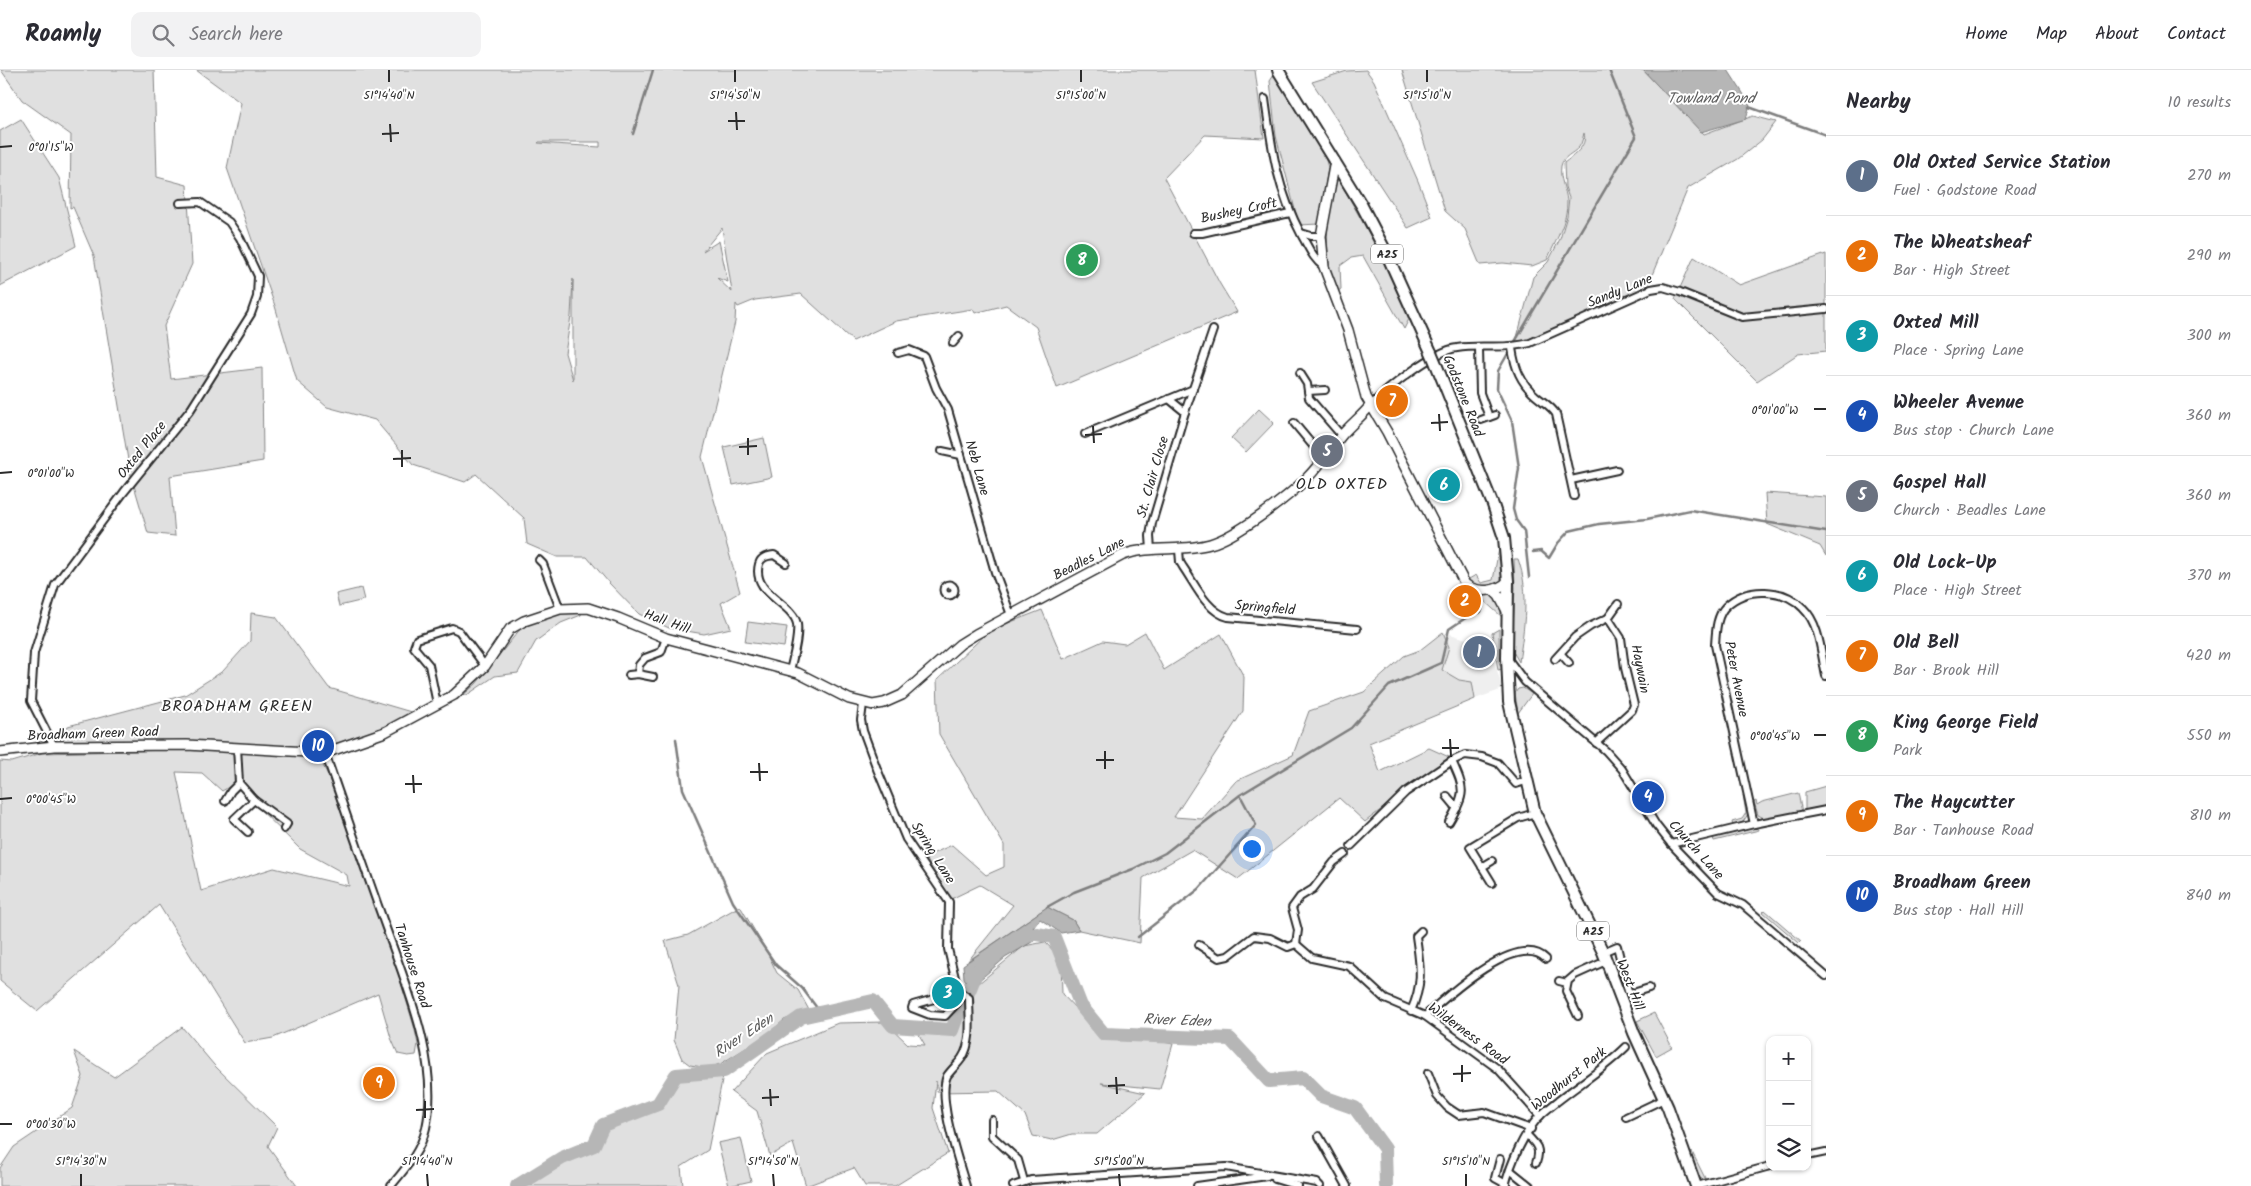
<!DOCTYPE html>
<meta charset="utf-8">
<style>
:root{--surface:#fff;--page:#f2f2f3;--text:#2b2b33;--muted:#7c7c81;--line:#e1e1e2;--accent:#2563eb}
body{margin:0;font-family:Kalam,sans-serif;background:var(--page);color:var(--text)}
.controls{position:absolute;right:15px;bottom:15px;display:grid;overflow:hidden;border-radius:10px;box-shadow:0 1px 4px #0004}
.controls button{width:45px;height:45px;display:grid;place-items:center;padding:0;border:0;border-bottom:1px solid var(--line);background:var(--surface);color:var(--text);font:25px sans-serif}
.you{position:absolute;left:1251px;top:778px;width:18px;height:18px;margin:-12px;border:4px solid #fff;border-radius:50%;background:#1a73e8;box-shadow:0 0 0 8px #1a73e833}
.badge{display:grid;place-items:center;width:32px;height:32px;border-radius:50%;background:var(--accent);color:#fff;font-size:16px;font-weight:700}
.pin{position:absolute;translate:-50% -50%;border:2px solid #fff;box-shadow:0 1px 5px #0006}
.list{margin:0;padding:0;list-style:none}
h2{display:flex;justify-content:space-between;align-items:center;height:65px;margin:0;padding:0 20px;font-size:21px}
h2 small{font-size:16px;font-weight:400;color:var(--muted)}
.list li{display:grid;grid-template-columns:32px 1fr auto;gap:15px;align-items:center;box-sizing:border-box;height:80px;padding:0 20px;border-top:1px solid var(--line)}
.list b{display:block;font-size:19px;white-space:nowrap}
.list p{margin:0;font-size:16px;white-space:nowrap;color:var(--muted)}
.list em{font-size:16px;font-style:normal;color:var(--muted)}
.icon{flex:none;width:28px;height:28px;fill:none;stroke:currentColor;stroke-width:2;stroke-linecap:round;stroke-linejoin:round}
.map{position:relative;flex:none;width:1826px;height:1116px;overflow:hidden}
header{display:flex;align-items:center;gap:30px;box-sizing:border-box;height:70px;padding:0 25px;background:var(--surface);border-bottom:1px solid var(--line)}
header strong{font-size:24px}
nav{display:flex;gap:28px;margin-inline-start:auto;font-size:18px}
.search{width:350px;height:45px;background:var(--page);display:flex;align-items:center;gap:12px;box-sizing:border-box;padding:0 18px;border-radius:10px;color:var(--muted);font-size:19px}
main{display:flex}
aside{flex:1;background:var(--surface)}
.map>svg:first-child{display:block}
.built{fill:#efefef}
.green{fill:#e0e0e0;stroke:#868686;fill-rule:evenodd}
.water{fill:#b6b6b6;stroke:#7e7e7e}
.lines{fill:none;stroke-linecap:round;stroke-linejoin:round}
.stream{stroke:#7e7e7e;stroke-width:2.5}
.river{stroke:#b6b6b6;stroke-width:14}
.street-casing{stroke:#2b2b2b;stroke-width:10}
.secondary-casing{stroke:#2b2b2b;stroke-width:12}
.primary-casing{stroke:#2b2b2b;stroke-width:14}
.street{stroke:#fff;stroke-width:6}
.secondary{stroke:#fff;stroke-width:9}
.primary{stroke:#fff;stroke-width:10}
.primary-bridge-casing{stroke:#2b2b2b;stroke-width:14;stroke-linecap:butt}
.primary-bridge{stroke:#fff;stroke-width:10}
.ticks{fill:none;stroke:#2b2b2b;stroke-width:2}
.labels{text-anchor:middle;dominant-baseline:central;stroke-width:4;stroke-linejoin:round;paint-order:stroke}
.shield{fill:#fff;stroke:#6b6b6b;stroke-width:1}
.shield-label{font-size:12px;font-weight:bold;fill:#2b2b2b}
.street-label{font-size:14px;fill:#2b2b2b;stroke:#fff}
.water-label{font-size:15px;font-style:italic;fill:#5c5c5c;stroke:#fff}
.quarter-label{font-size:16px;letter-spacing:1px;fill:#2b2b2b;stroke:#fff}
.ticks-label{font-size:12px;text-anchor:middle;fill:#2b2b2b;stroke:#fff;stroke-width:4;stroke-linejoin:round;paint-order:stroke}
</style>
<header>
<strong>Roamly</strong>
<div class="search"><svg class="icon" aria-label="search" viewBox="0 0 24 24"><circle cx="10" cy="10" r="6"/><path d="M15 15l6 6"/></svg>Search here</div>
<nav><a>Home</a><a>Map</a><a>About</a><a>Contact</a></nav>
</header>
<main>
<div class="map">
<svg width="1826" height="1116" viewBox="0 0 1826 1116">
<rect width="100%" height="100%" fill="#fff"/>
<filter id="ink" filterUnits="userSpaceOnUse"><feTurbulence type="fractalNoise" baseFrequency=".02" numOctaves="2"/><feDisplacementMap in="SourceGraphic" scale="10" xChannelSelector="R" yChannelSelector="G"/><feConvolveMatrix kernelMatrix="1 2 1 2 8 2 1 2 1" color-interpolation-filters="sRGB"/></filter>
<g filter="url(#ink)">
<path class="built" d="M1443,562L1477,572L1487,570L1503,619L1475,629L1472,612L1459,610L1442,600L1449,577Z"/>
<g class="green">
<path d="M1,0H154L157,107L187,115L192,194L164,256L171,309L262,298L263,391L170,406L175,466L148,463L130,402L94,186L73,137L70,138L71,65L22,30Z"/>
<path d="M196,0H1255L1264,68L1205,65L1164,108L1220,214L1237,242L1057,318L1036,257L1006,235L975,243L973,239L896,251L853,271L801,224L755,230L738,237L736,234L735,252L702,387L740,522L721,533L731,558L704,564L669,558L639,544L609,513L587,487H557L527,474L524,448L476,404L465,412L413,395L375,350L327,337L297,311L275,236L227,98L241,33ZM600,72V77L538,73L539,72ZM722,158L732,222L717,208L728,212L719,171L703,181ZM573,209V310L565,283L571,246Z"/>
<path d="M1366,0L1374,11L1418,111L1432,147L1408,158L1312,12L1347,1Z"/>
<path d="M1402,0H1643L1704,64L1753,46L1776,52L1762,70L1738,89L1688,118L1647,217L1515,275L1533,207L1548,192L1560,169L1567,146L1569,128L1565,117L1564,93C1573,86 1588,76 1584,63C1583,66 1582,74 1579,77C1573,84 1563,86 1561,96C1559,109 1566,119 1567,131C1568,151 1555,172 1547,190L1532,196L1503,193L1480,195L1465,159L1445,141Z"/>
<path d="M1274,5L1324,83L1328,98L1319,154L1299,155L1276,66L1270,11Z"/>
<path d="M21,49L59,108L76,176L0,216V61Z"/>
<path d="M1338,108L1386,194L1411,245L1404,259L1363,186L1351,188L1340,196L1341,219L1338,221L1334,212L1333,213C1324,178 1326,142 1338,108Z"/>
<path d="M1826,184V281L1798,284L1757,311L1675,229L1694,187L1739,215Z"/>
<path d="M1259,339L1274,353L1246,382L1231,368Z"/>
<path d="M764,368L772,407L733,415L724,377Z"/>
<path d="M1765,423L1826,427V486L1820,476L1767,454Z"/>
<path d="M1499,479H1501L1503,509C1495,518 1475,518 1467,510L1476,505L1481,513L1493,510Z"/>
<path d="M1514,489H1518C1530,522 1524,558 1519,592L1512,580L1515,518Z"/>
<path d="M361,518L364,530L339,536L336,524Z"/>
<path d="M1483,524L1496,526L1503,539L1501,546L1483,530Z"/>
<path d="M1042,540L1063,589L1103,571L1125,574L1145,562L1164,600L1221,564L1244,607L1243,641L1174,747L1202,749L1236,711L1293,685L1309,641L1364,622L1404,586L1420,580L1443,562L1449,577L1442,600L1459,610L1472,612L1475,629L1369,673L1380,702L1429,678L1449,687L1365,752L1339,728L1238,809L1192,780L1143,808L1140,873L1079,860L1073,850L1047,837L968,891L1013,835L980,815L951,829L925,787L952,775L986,805L1004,797V775L939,664L937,610L990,560Z"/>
<path d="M582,541L581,545L561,553L536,571L518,603L495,606L467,625H463L476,614L521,558L552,544Z"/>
<path d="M251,543L276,547L329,618L418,644L325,683L320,672L322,678H311V687L322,694L327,703L392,883L414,956L418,974L416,985L408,986L398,984L391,968L378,923L273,968L245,973L159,835L37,941L0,911V691L12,692L42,683L172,680L171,672H59L68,656L185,625L223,601L250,571ZM176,702L202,703L222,721L234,714L300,779L347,805L349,816L274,798L201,821Z"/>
<path d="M748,552L787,557L784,577L745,572Z"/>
<path d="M1499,559V592L1502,599L1498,600L1492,563Z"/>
<path d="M1523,618L1532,624L1518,643L1515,623L1518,619Z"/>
<path d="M1826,716V736L1805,740V722Z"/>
<path d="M1798,723L1802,742L1764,748L1758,745L1754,732L1756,731L1757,735L1762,732Z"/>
<path d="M1745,724L1748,744L1743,752L1733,756L1732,752L1742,749L1746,743L1743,725Z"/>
<path d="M1758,757L1759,760L1714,771L1713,768Z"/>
<path d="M740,836L766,880L777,903L798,920L809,940L784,950L768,964L722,993L709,998L690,995L682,989L674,970L679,915L665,871L688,865Z"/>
<path d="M1765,840L1801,871L1799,873L1763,842Z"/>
<path d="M1045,872L1061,889L1062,924L1095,959L1173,974L1160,1019L1101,1013L1145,1023L1097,1064H1072L1052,1070L1033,1066L1025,1045L998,1021L938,1022L936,1011L933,1038L948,1083L895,1116H865L854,1098L806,1116L793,1073L770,1086L757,1041L731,1022L767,983L838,953L885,952L908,974L925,975L918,963L946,964L962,934L974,936L973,918L1024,876Z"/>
<path d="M1654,943L1672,977L1656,986L1637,951Z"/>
<path d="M182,957L214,995L277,1057L268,1076L297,1116H0V1098L14,1077L72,1038L83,1006L74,981L114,1007Z"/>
<path d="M724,1001L708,1080L681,1097L683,1116H517L562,1088L594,1075L603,1055L658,1034L676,1005Z"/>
<path d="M741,1068L751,1111L729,1116L718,1073Z"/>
<path d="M1691,1083L1692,1082L1706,1110L1699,1108Z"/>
</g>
<g class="water">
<path d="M1643,0H1728L1750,34L1746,49L1701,62Z"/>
<path d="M1047,837L1073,850L1079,860L1061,863L1040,849L1033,858L1048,861L1054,867L1042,866L1005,888L970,918L964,908L963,895Z"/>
</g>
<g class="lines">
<g class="stream">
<path d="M1749,37L1826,65"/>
<path d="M633,64L653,0"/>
<path d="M1513,275L1636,67L1609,0"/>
<path d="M1510,280L1498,301L1497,319L1512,351L1519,398L1513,439L1516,450L1524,461L1529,507"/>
<path d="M1533,482L1541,481L1549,488L1558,473L1569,461L1599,454L1647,449L1690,440L1826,462"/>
<path d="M676,669L683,719L733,832L776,895L802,918L820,942"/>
<path d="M1047,837L1074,822L1133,799L1165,783L1240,725L1351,658L1389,616L1441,593L1449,559L1467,547"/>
<path d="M1138,867L1199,819L1256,755L1240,725"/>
</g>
<g class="river">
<path d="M1037,864L1054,867L1081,936L1104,964L1230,969L1269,1011L1303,1008L1321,1026L1355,1038L1385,1079L1386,1116"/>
<path d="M969,921L977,901"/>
<path d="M517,1116L562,1088L594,1075L603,1055L658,1034L676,1005L724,1001L801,947L873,931L893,956L952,960L963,930"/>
</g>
<defs>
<g id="street">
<path d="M1265,29C1272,81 1277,119 1302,166C1309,178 1313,189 1324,197"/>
<path d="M1193,163H1202L1290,143"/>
<path d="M1301,163L1311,166H1321"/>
<path d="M953,273L959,266"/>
<path d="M1479,278L1480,323L1489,347"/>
<path d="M1512,278C1515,298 1520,312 1536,326C1543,332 1551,336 1556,344L1574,426"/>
<path d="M898,283L909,280L924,286L936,318L948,340L995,502L1011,545"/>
<path d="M1300,303L1307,314L1309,328L1341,365"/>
<path d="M1308,321L1325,320"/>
<path d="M1169,329L1185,342"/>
<path d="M1370,336C1387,319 1433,281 1457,278C1483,274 1503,280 1530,273L1651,219L1663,217L1680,222L1742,247L1826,239"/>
<path d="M1481,350L1495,345"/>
<path d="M1294,353L1324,389"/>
<path d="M1085,364L1193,319"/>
<path d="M942,381L961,385"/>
<path d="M1571,410L1617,400"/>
<path d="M1151,480L1150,466L1152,453L1185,342L1213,260"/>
<path d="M1179,480L1180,492L1183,497C1195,514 1207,542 1228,547L1357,559"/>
<path d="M539,490L543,494L560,539"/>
<path d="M786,493L774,485C767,486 761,487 759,494C751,524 793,533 797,554C799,568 793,587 790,601"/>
<circle cx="949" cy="520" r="5.5"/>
<path d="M1474,520V531L1478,539"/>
<path d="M1561,584L1569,593"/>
<path d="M1508,589L1525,612L1606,681L1622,699L1656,755L1671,774L1718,823L1743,835L1826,906"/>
<path d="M1555,589L1575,567L1591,556L1608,548L1618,534"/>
<path d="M638,604L639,595L645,588L661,582L666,568"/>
<path d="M629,605L638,604L653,607"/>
<path d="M437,634L429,595L414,577L417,569L452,558L459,561L485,596"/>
<path d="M863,634L861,650L863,661L877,699L906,769L949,832L948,879L957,916L960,922L969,928C969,947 973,971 962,988C958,994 951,1000 947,1006C937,1029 959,1092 966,1116"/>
<path d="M1596,673L1632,640L1634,635L1625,598L1621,568L1608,548"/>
<path d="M54,676L31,631L34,583L55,515L124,422L191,339L251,244L257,227L258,206L240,168L229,152L200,132L180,133"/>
<path d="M237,677L239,713L254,730L287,754L284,759"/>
<path d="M325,683C344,737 362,791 381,844C403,908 441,990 426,1058C421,1081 406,1098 391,1116"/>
<path d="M1447,726L1457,738"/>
<path d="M225,731L231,721L239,713"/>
<path d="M1449,752C1466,723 1465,720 1452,691"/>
<path d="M1754,754L1715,575C1716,562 1716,546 1726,536C1747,516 1784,518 1803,538C1820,554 1821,584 1826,606"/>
<path d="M248,762L234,749L254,730"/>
<path d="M1671,774L1754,754L1826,740"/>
<path d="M1351,776L1406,722L1452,691L1465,685L1482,687L1498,693L1516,714L1526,711"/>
<path d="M1482,797L1492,791"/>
<path d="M1492,813L1470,777L1518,748L1535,743"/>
<path d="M1296,874L1312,888L1349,896L1385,929L1425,946L1498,999L1540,1046"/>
<path d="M1296,874L1298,860L1292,838L1300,827L1313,819L1334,792L1345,784"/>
<path d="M1199,875L1219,888L1228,886L1254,866L1270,868L1288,877L1296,874"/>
<path d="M1603,882L1617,876L1628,921L1633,923L1649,918"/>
<path d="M1559,911L1567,913"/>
<path d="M934,929L913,935L912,938L930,945L945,946L957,933L960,922"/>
<path d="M1411,941C1424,912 1420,895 1416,866L1421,861"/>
<path d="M1425,946C1447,926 1518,860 1546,889"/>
<path d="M1578,946L1566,921L1568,911L1575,905L1606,891"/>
<path d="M1428,1003L1437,1026L1447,1037L1459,1045L1484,1042L1531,1059"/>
<path d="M1626,1047L1664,1029"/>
<path d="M992,1050V1066L1018,1090L1024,1111"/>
<path d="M1527,1065C1537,1075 1541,1079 1536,1093"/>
<path d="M1319,1066L1347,1116"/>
<path d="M1807,1086L1826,1082"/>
<path d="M1500,1089L1495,1108L1506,1114"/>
<path d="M1510,1100L1530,1116"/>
<path d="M1275,1109L1298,1116"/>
<path d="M1013,1116L1031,1110L1226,1097L1317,1113L1320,1116"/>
<path d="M1197,1116L1267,1106"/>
<path d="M1505,1116C1510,1095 1525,1059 1542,1044C1569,1020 1600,1003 1626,977"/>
<path d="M1697,1116L1770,1096"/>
</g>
<g id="secondary">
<path d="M1335,91L1321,166L1324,197L1348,260L1366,327L1387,362L1465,514C1477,524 1498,522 1508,511"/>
<path d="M1493,520L1499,526L1507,541"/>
<path d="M0,682L54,676L187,675L325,683L385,662L454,625L485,596L510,559L524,551L560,539L588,538L618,548L666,568L798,603L849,629L873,635L884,633L902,625L960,574L976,564L1123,485C1151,475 1182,482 1210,474C1236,467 1288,427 1307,408C1320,395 1330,380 1341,366C1350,355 1361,347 1370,336"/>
</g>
<g id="primary">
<path d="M1278,0L1362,136L1384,178L1431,282"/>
<path d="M1436,294L1493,435L1504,468L1508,511L1507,588L1509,632L1535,743L1603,882L1634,963L1668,1038L1696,1116"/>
</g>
</defs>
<use href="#street" class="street-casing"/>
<use href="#secondary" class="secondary-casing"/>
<use href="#primary" class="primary-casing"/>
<use href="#street" class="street"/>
<use href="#secondary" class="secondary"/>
<use href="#primary" class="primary"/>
<defs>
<path id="primary-bridge" d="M1431,282L1436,294"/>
</defs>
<use href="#primary-bridge" class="primary-bridge-casing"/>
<use href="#primary-bridge" class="primary-bridge"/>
</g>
</g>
<path class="ticks" d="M389,0V12M735,0V12M1081,0V12M1427,0V12M736,42L737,60M728,51H745M390,54L391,72M382,64L399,63M0,77L12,76M1814,339H1826M1439,344L1440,361M1431,353L1448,352M1093,356L1094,373M1085,365L1102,364M748,368V385M739,377L757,376M402,380V397M393,389L411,388M0,403L12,402M1814,665H1826M1450,669L1451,687M1442,678H1459M1105,681V699M1096,690H1114M759,693L760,711M750,702H768M413,705L414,723M405,714H422M0,729L12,728M1462,995V1012M1453,1004L1471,1003M1116,1007L1117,1024M1108,1016L1125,1015M770,1019L771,1036M762,1028L779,1027M425,1031V1048M416,1040L434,1039M0,1054H12M81,1104V1116M427,1104L428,1116M773,1104L774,1116M1119,1104L1120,1116M1466,1104V1116"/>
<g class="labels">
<g class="shield">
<rect x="1371" y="174.5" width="32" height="19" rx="4"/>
<rect x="1577" y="851.5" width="32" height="19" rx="4"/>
</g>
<g class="shield-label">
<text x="1387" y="184">A25</text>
<text x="1593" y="861">A25</text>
</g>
<g class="street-label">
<text transform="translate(1239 141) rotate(-12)">Bushey Croft</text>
<text transform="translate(1620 221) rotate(-22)">Sandy Lane</text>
<text transform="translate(1463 326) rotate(68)">Godstone Road</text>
<text transform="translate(142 380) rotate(-51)">Oxted Place</text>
<text transform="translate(977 398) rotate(74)">Neb Lane</text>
<text transform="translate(1153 407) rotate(-74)">St. Clair Close</text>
<text transform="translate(1089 489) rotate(-27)">Beadles Lane</text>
<text transform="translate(1265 538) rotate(5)">Springfield</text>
<text transform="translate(667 552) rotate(20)">Hall Hill</text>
<text transform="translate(1640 599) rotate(79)">Haywain</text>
<text transform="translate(1736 609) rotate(79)">Peter Avenue</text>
<text transform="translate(93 664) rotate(-2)">Broadham Green Road</text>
<text transform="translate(1696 780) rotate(48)">Church Lane</text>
<text transform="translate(933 783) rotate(58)">Spring Lane</text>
<text transform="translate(412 896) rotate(72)">Tanhouse Road</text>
<text transform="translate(1630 915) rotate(69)">West Hill</text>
<text transform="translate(1468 964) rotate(36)">Wilderness Road</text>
<text transform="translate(1569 1009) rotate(-39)">Woodhurst Park</text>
</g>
<g class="water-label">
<text x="1711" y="29">Towland Pond</text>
<text transform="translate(1177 951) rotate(2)">River Eden</text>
<text transform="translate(744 966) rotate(-33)">River Eden</text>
</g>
<g class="quarter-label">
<text x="1342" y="414">OLD OXTED</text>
<text x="237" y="636">BROADHAM GREEN</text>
</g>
</g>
<g class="ticks-label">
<text x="389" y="29">51°14'40"N</text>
<text x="735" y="29">51°14'50"N</text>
<text x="1081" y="29">51°15'00"N</text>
<text x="1427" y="29">51°15'10"N</text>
<text x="51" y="81">0°01'15"W</text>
<text x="1775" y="344">0°01'00"W</text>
<text x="51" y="407">0°01'00"W</text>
<text x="1775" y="670">0°00'45"W</text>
<text x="51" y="733">0°00'45"W</text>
<text x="51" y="1058">0°00'30"W</text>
<text x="81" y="1095">51°14'30"N</text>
<text x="427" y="1095">51°14'40"N</text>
<text x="773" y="1095">51°14'50"N</text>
<text x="1119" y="1095">51°15'00"N</text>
<text x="1466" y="1095">51°15'10"N</text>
</g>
</svg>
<div class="controls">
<button>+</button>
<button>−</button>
<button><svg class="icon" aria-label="layers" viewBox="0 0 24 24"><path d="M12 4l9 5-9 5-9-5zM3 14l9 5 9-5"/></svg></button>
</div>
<div class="you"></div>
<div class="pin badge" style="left:1479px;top:582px;background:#5c6f8a">1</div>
<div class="pin badge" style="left:1465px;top:531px;background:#e8710a">2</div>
<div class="pin badge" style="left:948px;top:923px;background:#0f9aa8">3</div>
<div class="pin badge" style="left:1648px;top:727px;background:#1a4fb4">4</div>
<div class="pin badge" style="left:1327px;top:381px;background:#6b7280">5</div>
<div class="pin badge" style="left:1444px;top:415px;background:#0f9aa8">6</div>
<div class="pin badge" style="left:1392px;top:331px;background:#e8710a">7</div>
<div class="pin badge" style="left:1082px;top:190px;background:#2e9e5b">8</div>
<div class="pin badge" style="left:379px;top:1013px;background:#e8710a">9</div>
<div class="pin badge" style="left:318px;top:676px;background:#1a4fb4">10</div>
</div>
<aside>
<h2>Nearby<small>10 results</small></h2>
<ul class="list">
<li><span class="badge" style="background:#5c6f8a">1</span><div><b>Old Oxted Service Station</b><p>Fuel · Godstone Road</p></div><em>270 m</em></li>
<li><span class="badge" style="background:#e8710a">2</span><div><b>The Wheatsheaf</b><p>Bar · High Street</p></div><em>290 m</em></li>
<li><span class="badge" style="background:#0f9aa8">3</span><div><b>Oxted Mill</b><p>Place · Spring Lane</p></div><em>300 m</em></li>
<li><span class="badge" style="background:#1a4fb4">4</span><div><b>Wheeler Avenue</b><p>Bus stop · Church Lane</p></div><em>360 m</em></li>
<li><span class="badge" style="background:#6b7280">5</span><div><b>Gospel Hall</b><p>Church · Beadles Lane</p></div><em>360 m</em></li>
<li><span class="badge" style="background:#0f9aa8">6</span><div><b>Old Lock-Up</b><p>Place · High Street</p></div><em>370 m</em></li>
<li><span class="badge" style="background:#e8710a">7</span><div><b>Old Bell</b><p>Bar · Brook Hill</p></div><em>420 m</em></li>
<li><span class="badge" style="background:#2e9e5b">8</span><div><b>King George Field</b><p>Park</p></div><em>550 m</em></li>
<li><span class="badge" style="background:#e8710a">9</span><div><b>The Haycutter</b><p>Bar · Tanhouse Road</p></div><em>810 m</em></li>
<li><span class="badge" style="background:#1a4fb4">10</span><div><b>Broadham Green</b><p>Bus stop · Hall Hill</p></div><em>840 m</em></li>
</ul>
</aside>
</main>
